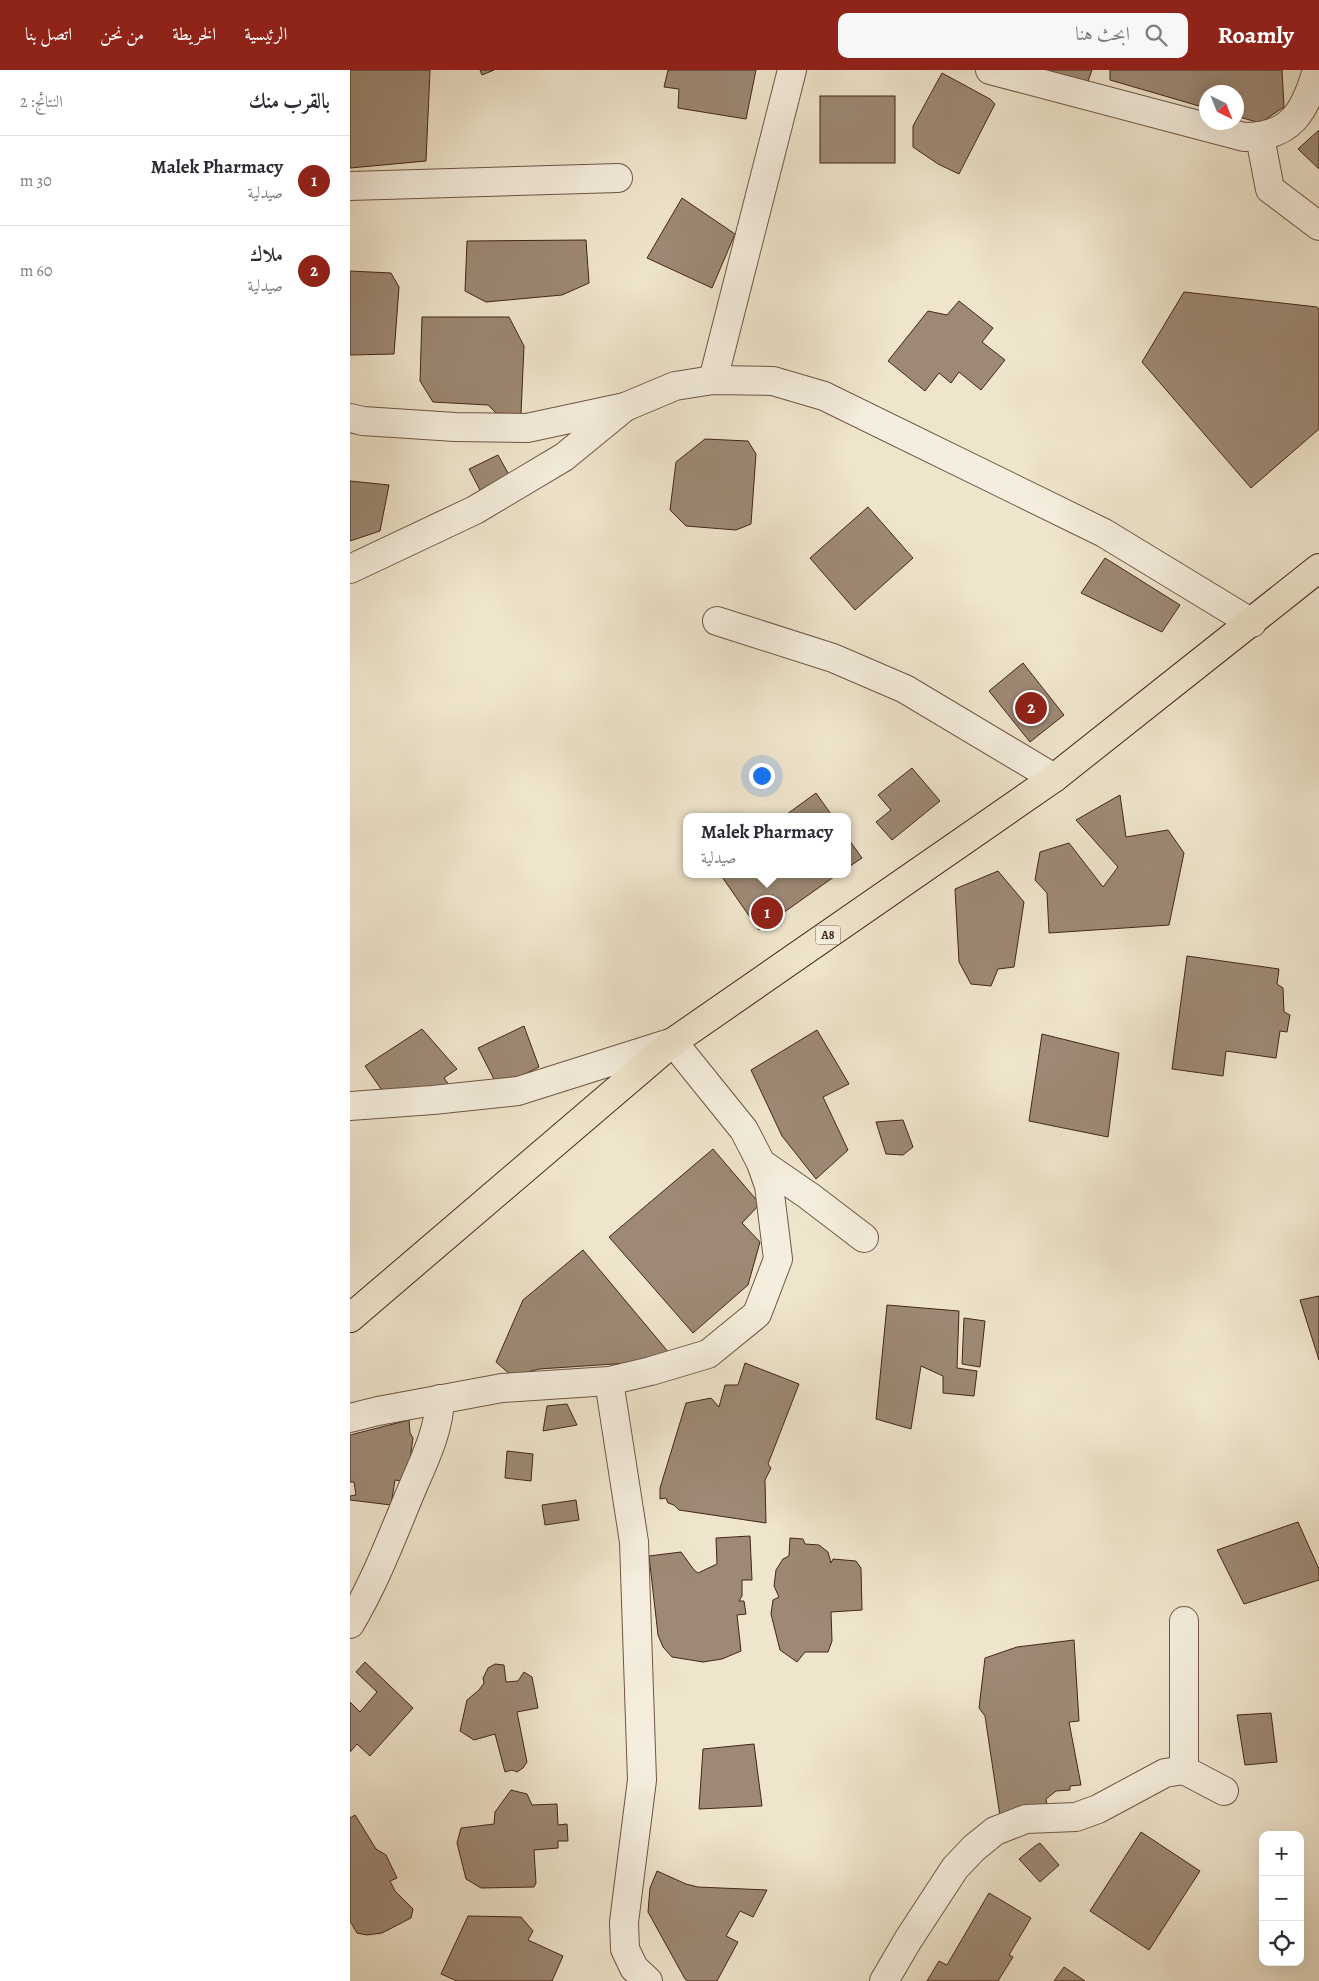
<!DOCTYPE html>
<html lang="ar">
<meta charset="utf-8">
<style>
:root{--surface:#fff;--page:#f7f7f7;--text:#2b2b33;--muted:#7c7c81;--line:#e1e1e2;--accent:#8f2418}
body{margin:0;font-family:Alegreya,Amiri,serif;background:var(--page);color:var(--text);direction:rtl}
.controls{position:absolute;right:15px;bottom:15px;display:grid;overflow:hidden;border-radius:10px;box-shadow:0 5px 20px #0002}
.controls button{width:45px;height:45px;display:grid;place-items:center;padding:0;border:0;border-bottom:1px solid var(--line);background:var(--surface);color:var(--text);font:25px sans-serif}
.compass{position:absolute;left:849px;top:15px;width:45px;height:45px;border-radius:50%;background:var(--surface);box-shadow:0 5px 20px #0002;rotate:137deg}
.you{position:absolute;left:411px;top:705px;width:18px;height:18px;margin:-12px;border:4px solid #fff;border-radius:50%;background:#1a73e8;box-shadow:0 0 0 8px #1a73e833}
.badge{display:grid;place-items:center;width:32px;height:32px;border-radius:50%;background:var(--accent);color:#fff;font-size:16px;font-weight:700}
.pin{position:absolute;translate:-50% -50%;border:2px solid #fff;box-shadow:0 1px 5px #0006}
.popup{position:absolute;left:333px;top:743px;width:168px;height:65px;box-sizing:border-box;display:grid;place-content:center;border-radius:10px;background:var(--surface);filter:drop-shadow(0 1px 4px #0005);font-size:16px;white-space:nowrap;color:var(--muted)}
.popup b{font-size:19px;color:var(--text)}
.popup::after{content:'';position:absolute;left:50%;top:100%;margin-left:-10px;border:10px solid transparent;border-top-color:var(--surface)}
.list{margin:0;padding:0;list-style:none}
h2{display:flex;justify-content:space-between;align-items:center;height:65px;margin:0;padding:0 20px;font-size:21px}
h2 small{font-size:16px;font-weight:400;color:var(--muted)}
.list li{display:grid;grid-template-columns:32px 1fr auto;gap:15px;align-items:center;box-sizing:border-box;height:90px;padding:0 20px;border-top:1px solid var(--line)}
.list b{display:block;font-size:19px;white-space:nowrap}
.list p{margin:0;font-size:16px;white-space:nowrap;color:var(--muted)}
.list em{font-size:16px;font-style:normal;color:var(--muted)}
.icon{flex:none;width:28px;height:28px;fill:none;stroke:currentColor;stroke-width:2;stroke-linecap:round;stroke-linejoin:round}
.map{position:relative;flex:none;width:969px;height:1911px;overflow:hidden;direction:ltr}
header{display:flex;align-items:center;gap:30px;box-sizing:border-box;height:70px;padding:0 25px;background:var(--accent);color:#fff}
header strong{font-size:24px}
nav{display:flex;gap:28px;margin-inline-start:auto;font-size:18px}
.search{width:350px;height:45px;background:var(--page);display:flex;align-items:center;gap:12px;box-sizing:border-box;padding:0 18px;border-radius:10px;color:var(--muted);font-size:19px}
main{display:flex}
aside{flex:1;background:var(--surface)}
.map>svg:first-child{display:block}
.building{fill:#9d8975;stroke:#452517}
.lines{fill:none;stroke-linecap:round;stroke-linejoin:round}
.minor-casing{stroke:#705544;stroke-width:30}
.tertiary-casing{stroke:#705544;stroke-width:30}
.trunk-casing{stroke:#452517;stroke-width:30}
.minor{stroke:#f5eede;stroke-width:28}
.tertiary{stroke:#f5eede;stroke-width:28}
.trunk{stroke:#efe5cc;stroke-width:28}
.labels{text-anchor:middle;dominant-baseline:central;stroke-width:4.5;stroke-linejoin:round;paint-order:stroke}
.shield{fill:#f5eede;stroke:#7a6153;stroke-width:1}
.shield-label{font-size:12px;font-weight:bold;fill:#452517}
</style>
<header>
<strong>Roamly</strong>
<div class="search"><svg class="icon" aria-label="search" viewBox="0 0 24 24"><circle cx="10" cy="10" r="6"/><path d="M15 15l6 6"/></svg>ابحث هنا</div>
<nav><a>الرئيسية</a><a>الخريطة</a><a>من نحن</a><a>اتصل بنا</a></nav>
</header>
<main>
<div class="map">
<svg width="969" height="1911" viewBox="0 0 969 1911">
<rect width="100%" height="100%" fill="#efe5cc"/>
<filter id="stains"><feTurbulence type="fractalNoise" baseFrequency=".004" numOctaves="4"/><feColorMatrix values="0 0 0 0 .2 0 0 0 0 .09 0 0 0 0 .02 0 0 0 .5 -.17"/></filter>
<radialGradient id="worn" r=".72"><stop offset=".6" stop-color="#630" stop-opacity="0"/><stop offset="1" stop-color="#630" stop-opacity=".3"/></radialGradient>
<g class="building">
<path d="M0,0H80L76,91L0,98Z"/>
<path d="M130,0H144L132,5Z"/>
<path d="M318,0H406L396,49L328,38L329,19L314,17Z"/>
<path d="M676,0H742L736,17Z"/>
<path d="M760,0H932L934,37L910,53L886,46V22H856V38L760,10Z"/>
<path d="M592,3L640,29L645,34L609,104L588,94L563,77V56Z"/>
<rect x="470" y="26" width="75" height="67"/>
<path d="M969,60V99L948,79Z"/>
<path d="M332,128L385,164L362,218L297,188Z"/>
<path d="M236,170L239,213L212,225L136,232L115,221L117,171Z"/>
<path d="M0,201L41,203L49,217L44,284L0,285Z"/>
<path d="M834,222L967,237L969,239V359L901,418L792,292Z"/>
<path d="M609,231L643,258L632,272L655,290L631,320L609,302L601,313L589,303L575,321L538,291L578,241L597,245Z"/>
<path d="M72,247H159L174,276L171,344L146,343L138,335L83,332L70,311Z"/>
<path d="M355,369L398,371L406,384L401,454L386,460L336,456L320,440L326,392Z"/>
<path d="M148,385L159,405L130,420L119,399Z"/>
<path d="M0,411L39,415L30,461L0,471Z"/>
<path d="M518,437L563,488L505,540L460,488Z"/>
<path d="M755,488L830,535L812,562L731,523Z"/>
<path d="M673,593L714,645L680,672L639,621Z"/>
<path d="M562,698L590,731L542,770L526,752L541,740L528,725Z"/>
<path d="M466,723L483,747H433Z"/>
<path d="M770,725L776,767L818,760L834,783L819,855L699,863L697,823L685,810L690,782L719,773L753,817L768,797L726,750Z"/>
<path d="M497,767L512,788L497,798Z"/>
<path d="M648,801L674,832L664,897L648,899L641,916L621,914L609,892L605,819Z"/>
<path d="M370,804H488L409,860Z"/>
<path d="M837,886L929,899L927,914L933,918L934,942L940,945L937,962L930,961L926,988L876,981L873,1006L822,999Z"/>
<path d="M174,956L189,997L148,1017L128,978Z"/>
<path d="M72,959L107,999L94,1008L105,1023L38,1029L15,996Z"/>
<path d="M467,960L499,1014L473,1027L498,1080L466,1109L432,1066L401,1000Z"/>
<path d="M692,964L769,983L758,1067L679,1051Z"/>
<path d="M553,1050L563,1077L553,1085L536,1084L526,1052Z"/>
<path d="M363,1079L410,1134L392,1153L410,1172L398,1215L343,1263L259,1167Z"/>
<path d="M233,1180L320,1284L294,1292L189,1299L162,1306L146,1292L173,1230Z"/>
<path d="M969,1226V1290L950,1230Z"/>
<path d="M537,1235L609,1241L607,1298L627,1301L624,1326L593,1323V1306L571,1296L561,1359L526,1349Z"/>
<path d="M614,1248L635,1251L630,1297L612,1294Z"/>
<path d="M395,1293L449,1314L418,1394L421,1398L415,1410L416,1453L329,1440L324,1435L318,1433L316,1428L310,1429V1418L336,1333L361,1328L369,1337L375,1315H388Z"/>
<path d="M217,1334L227,1355L193,1361L197,1336Z"/>
<path d="M59,1350L60,1363L63,1368L57,1412L45,1410L41,1435L0,1430V1426L6,1425L4,1412H0V1365Z"/>
<path d="M157,1381L183,1384L181,1411L155,1408Z"/>
<path d="M226,1430L229,1450L195,1455L192,1435Z"/>
<path d="M948,1452L969,1499V1510L894,1534L867,1480Z"/>
<path d="M400,1466L402,1510H392V1526L389,1531H394L396,1544L387,1545L391,1581L372,1589L353,1592L322,1587L313,1577L308,1565L299,1486L331,1482L344,1500L348,1503L367,1494L366,1468Z"/>
<path d="M440,1468L453,1469L455,1474L469,1475L478,1482L481,1493L483,1489L506,1491L511,1498L512,1540L481,1542L482,1571L478,1582H455L447,1592L430,1580L421,1544L423,1530L429,1527L424,1516L426,1500L433,1489L439,1486Z"/>
<path d="M724,1570L729,1651L719,1652L731,1715L720,1716V1720L706,1721L696,1729L697,1735L650,1746L635,1646L629,1638L635,1588L667,1577Z"/>
<path d="M15,1592L63,1638L20,1686L7,1674L0,1682V1632L10,1642L27,1622L6,1602Z"/>
<path d="M145,1594L154,1595L156,1612L168,1611L174,1602L182,1607L188,1638L167,1642L177,1692L173,1698L167,1702L162,1700L155,1702L145,1664L124,1670L110,1661L117,1630L129,1620L134,1613L133,1608L138,1598Z"/>
<path d="M921,1643L927,1692L895,1695L887,1645Z"/>
<path d="M404,1674L412,1736L349,1739L353,1679Z"/>
<path d="M161,1720L177,1724L182,1735L207,1734L208,1755L217,1754L218,1771H208V1778L184,1780L186,1813L184,1817L131,1818L116,1809L107,1773L111,1758L144,1754L145,1742Z"/>
<path d="M5,1745L26,1779L36,1785L47,1808L40,1811L45,1821L63,1839L61,1848L32,1863L17,1865L7,1863L0,1851V1748Z"/>
<path d="M791,1762L850,1801L799,1880L740,1841Z"/>
<path d="M690,1773L709,1795L690,1812L669,1789L685,1776Z"/>
<path d="M307,1801L336,1814L348,1817L417,1820L403,1847L390,1841L376,1866L388,1872L367,1911H338L335,1909L298,1842L300,1818Z"/>
<path d="M639,1823L681,1848L659,1885L663,1887L648,1911H577L589,1891L597,1895Z"/>
<path d="M118,1846L171,1847L183,1861L178,1870L213,1886L202,1911H107L91,1904Z"/>
<path d="M714,1897L735,1911H704Z"/>
</g>
<g class="lines">
<defs>
<g id="minor">
<path d="M640,0L894,67C942,67 955,41 967,0"/>
<path d="M910,67L920,119L969,156"/>
<path d="M0,116L268,108"/>
<path d="M363,310L442,0"/>
<path d="M0,348L13,351L105,357L177,358L275,337"/>
<path d="M367,551L483,588L555,619L704,708"/>
<path d="M0,1036L83,1030L168,1021L323,972L394,1060L411,1093L419,1116L428,1189L407,1244L358,1284L301,1301L259,1311L152,1318L28,1341L0,1348"/>
<path d="M411,1093L459,1126L514,1168"/>
<path d="M259,1311L284,1472L292,1710L274,1852L275,1879L284,1898L298,1911"/>
<path d="M834,1551V1700"/>
<path d="M0,1554C23,1516 40,1472 57,1431C70,1398 89,1365 90,1329"/>
<path d="M534,1911L558,1870L605,1798L624,1778L645,1761L676,1749L726,1747L748,1739L815,1703L834,1700L874,1721"/>
</g>
<path id="tertiary" d="M0,499L125,440L214,387L275,337L325,316L363,310L423,311L474,326L754,463L902,553"/>
<path id="trunk" d="M0,1248L323,972L704,708L969,498"/>
</defs>
<use href="#minor" class="minor-casing"/>
<use href="#tertiary" class="tertiary-casing"/>
<use href="#trunk" class="trunk-casing"/>
<use href="#minor" class="minor"/>
<use href="#tertiary" class="tertiary"/>
<use href="#trunk" class="trunk"/>
</g>
<g class="labels">
<rect class="shield" x="465.5" y="855.5" width="25" height="19" rx="4"/>
<g class="shield-label">
<text x="478" y="865">A8</text>
</g>
</g>
<rect width="100%" height="100%" filter="url(#stains)"/>
<rect width="100%" height="100%" fill="url(#worn)"/>
</svg>
<div class="controls">
<button>+</button>
<button>−</button>
<button><svg class="icon" aria-label="locate" viewBox="0 0 24 24"><circle cx="12" cy="12" r="6"/><path d="M12 2v4M12 18v4M2 12h4M18 12h4"/></svg></button>
</div>
<svg class="compass" viewBox="-18 -18 36 36"><path d="M0-13l5 13h-10z" fill="#e53935"/><path d="M0 13l5-13h-10z" fill="#7c7c81"/></svg>
<div class="you"></div>
<div class="pin badge" style="left:417px;top:843px">1</div>
<div class="popup"><b>Malek Pharmacy</b>صيدلية</div>
<div class="pin badge" style="left:681px;top:638px">2</div>
</div>
<aside>
<h2>بالقرب منك<small>النتائج: 2</small></h2>
<ul class="list">
<li><span class="badge">1</span><div><b>Malek Pharmacy</b><p>صيدلية</p></div><em>30 m</em></li>
<li><span class="badge">2</span><div><b>ملاك</b><p>صيدلية</p></div><em>60 m</em></li>
</ul>
</aside>
</main>
